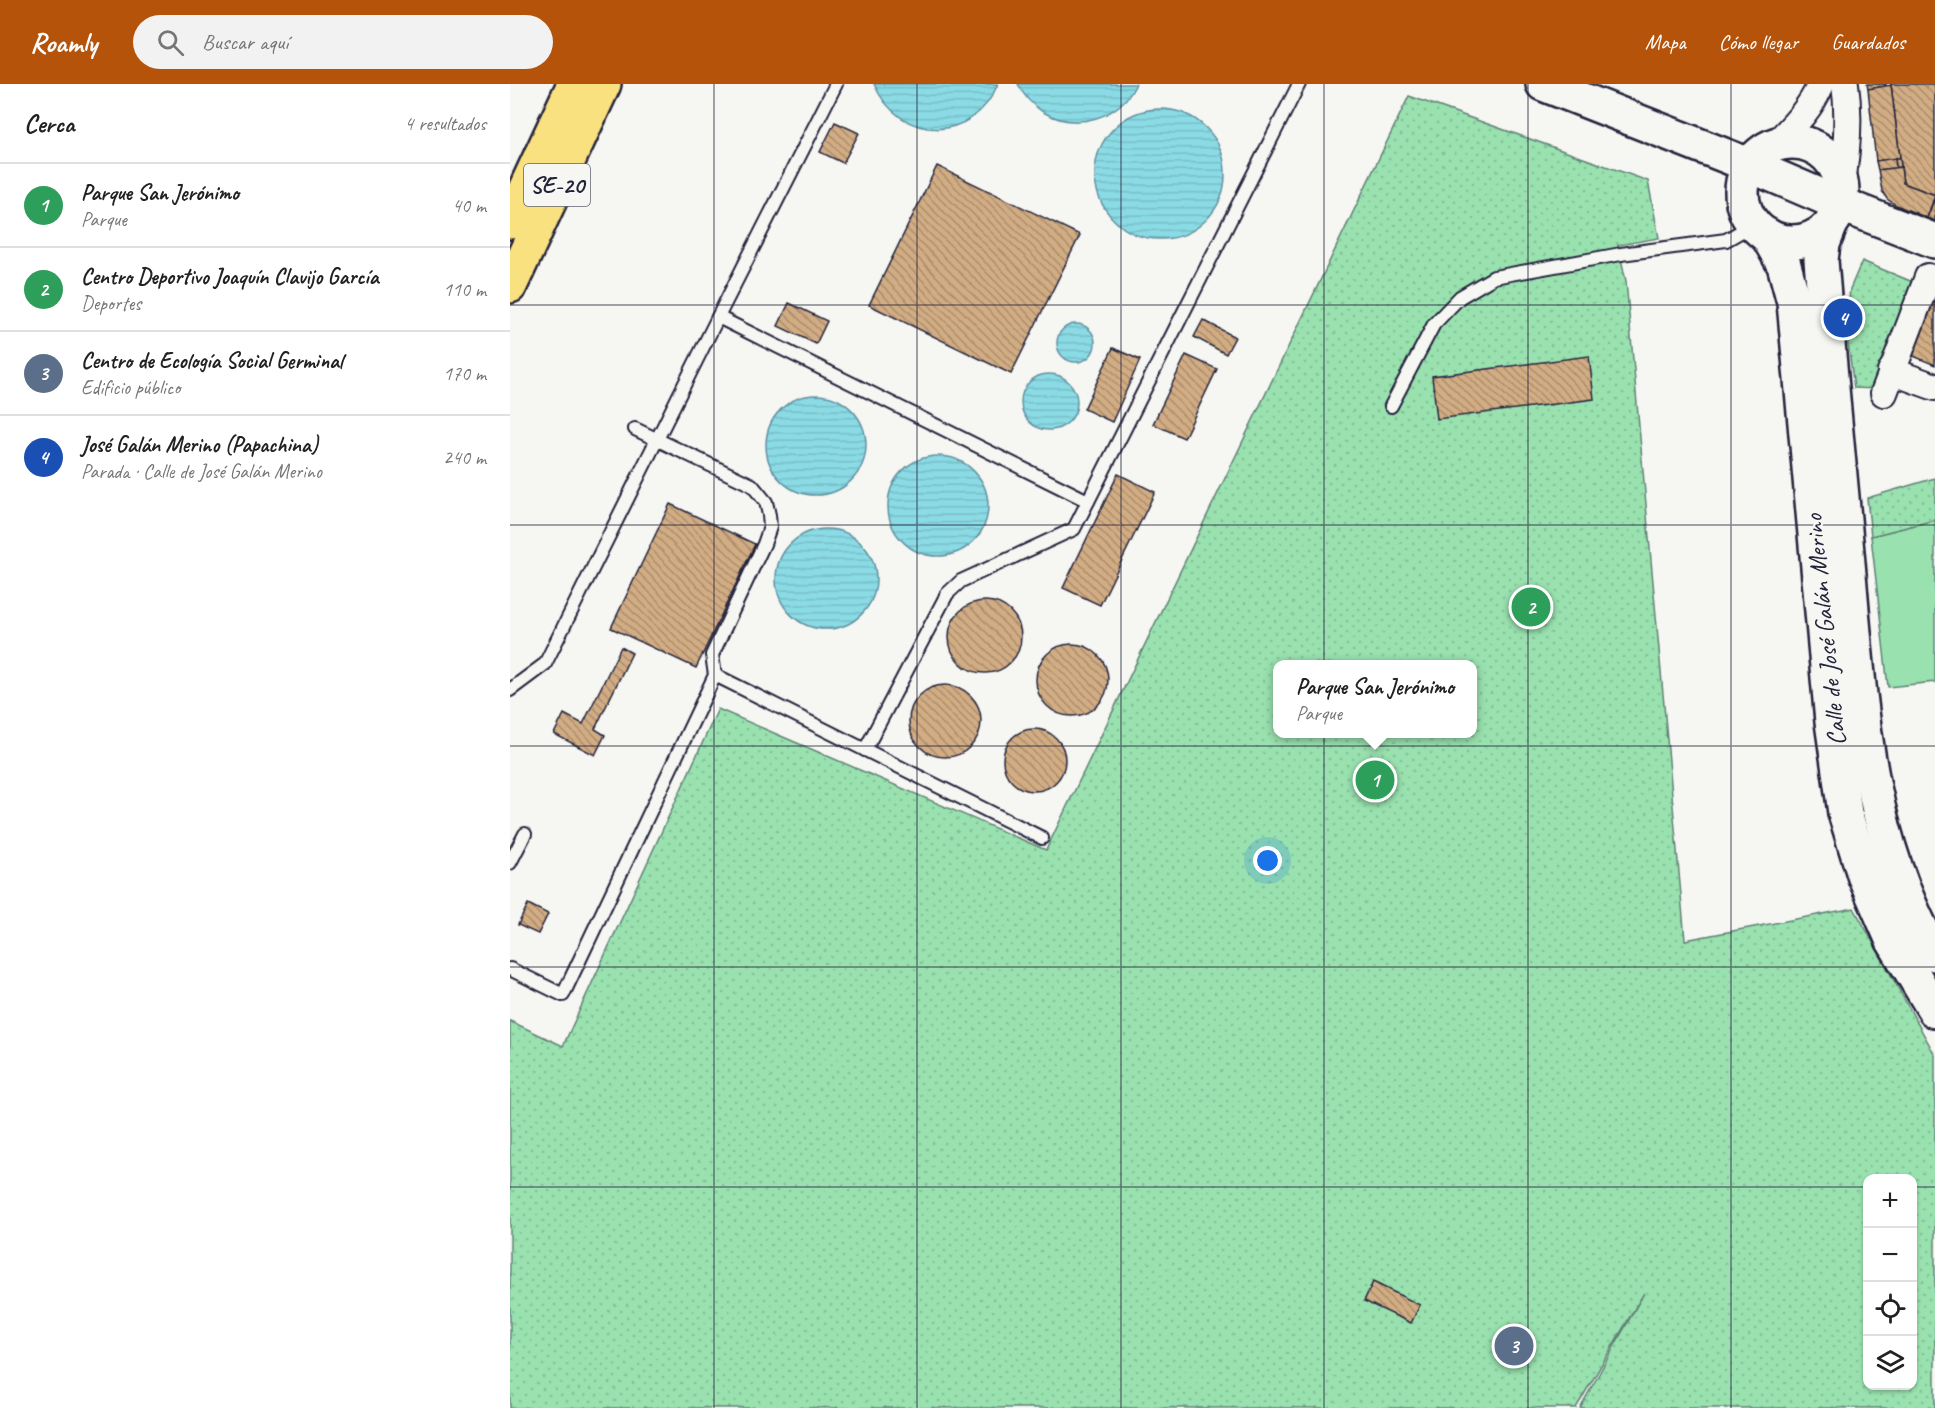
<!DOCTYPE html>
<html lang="es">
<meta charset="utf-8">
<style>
:root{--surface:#fff;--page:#f2f2f2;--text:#222;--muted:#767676;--line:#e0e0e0;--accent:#b45309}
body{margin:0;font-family:Caveat,sans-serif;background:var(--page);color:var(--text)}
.controls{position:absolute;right:18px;bottom:18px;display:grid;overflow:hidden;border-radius:12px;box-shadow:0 2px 4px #0004}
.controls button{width:54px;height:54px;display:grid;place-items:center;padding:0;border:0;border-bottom:2px solid var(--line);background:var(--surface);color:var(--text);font:30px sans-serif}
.you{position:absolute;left:758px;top:777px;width:21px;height:21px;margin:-15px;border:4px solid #fff;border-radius:50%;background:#1a73e8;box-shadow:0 0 0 9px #1a73e833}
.badge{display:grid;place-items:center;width:39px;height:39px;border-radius:50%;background:var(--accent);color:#fff;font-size:20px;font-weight:700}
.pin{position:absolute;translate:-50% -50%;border:3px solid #fff;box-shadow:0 2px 6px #0006}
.popup{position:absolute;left:763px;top:576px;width:204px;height:78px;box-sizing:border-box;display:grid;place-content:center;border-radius:12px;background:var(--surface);filter:drop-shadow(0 2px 4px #0005);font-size:20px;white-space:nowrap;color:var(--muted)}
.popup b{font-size:22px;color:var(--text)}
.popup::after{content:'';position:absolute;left:50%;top:100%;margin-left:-12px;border:12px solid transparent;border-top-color:var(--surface)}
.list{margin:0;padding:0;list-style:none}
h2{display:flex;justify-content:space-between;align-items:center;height:78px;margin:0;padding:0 24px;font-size:26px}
h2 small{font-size:20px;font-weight:400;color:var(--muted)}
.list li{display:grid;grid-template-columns:39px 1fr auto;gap:18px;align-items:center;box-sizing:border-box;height:84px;padding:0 24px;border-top:2px solid var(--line)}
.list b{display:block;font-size:22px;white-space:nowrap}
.list p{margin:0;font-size:20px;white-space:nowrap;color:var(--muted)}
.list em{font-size:20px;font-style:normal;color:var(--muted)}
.icon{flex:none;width:33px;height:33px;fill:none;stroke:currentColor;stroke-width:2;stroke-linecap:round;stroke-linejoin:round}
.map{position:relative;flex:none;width:1425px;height:1324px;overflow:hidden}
header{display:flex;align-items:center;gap:36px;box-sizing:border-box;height:84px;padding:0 30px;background:var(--accent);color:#fff}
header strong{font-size:28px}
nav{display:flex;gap:33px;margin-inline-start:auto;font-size:21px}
.search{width:420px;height:54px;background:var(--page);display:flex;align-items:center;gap:15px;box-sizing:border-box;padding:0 21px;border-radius:33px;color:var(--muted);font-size:22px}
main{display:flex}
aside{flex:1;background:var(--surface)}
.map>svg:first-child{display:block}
.grass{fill:#99e1af;stroke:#5e8275;stroke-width:1.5}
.park{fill:url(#park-dots);stroke:#5e8275;stroke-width:1.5;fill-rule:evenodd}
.water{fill:url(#water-rules);stroke:#6091a1;stroke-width:1.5}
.building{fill:url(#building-back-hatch);stroke:#22223b;stroke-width:1.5}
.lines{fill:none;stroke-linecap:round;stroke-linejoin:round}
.lane-casing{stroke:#22223b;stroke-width:16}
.street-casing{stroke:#22223b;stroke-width:30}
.secondary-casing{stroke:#22223b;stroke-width:38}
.highway-casing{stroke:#22223b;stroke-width:38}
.lane{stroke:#f6f6f2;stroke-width:12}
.street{stroke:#f6f6f2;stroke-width:26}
.secondary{stroke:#f6f6f2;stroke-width:33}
.highway{stroke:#fae180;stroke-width:33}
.grid{fill:none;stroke:#22223b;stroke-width:1.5;stroke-opacity:0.55}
.labels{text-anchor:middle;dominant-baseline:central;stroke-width:4.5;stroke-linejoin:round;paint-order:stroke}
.shield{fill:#f6f6f2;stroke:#626272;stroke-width:1.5}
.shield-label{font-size:24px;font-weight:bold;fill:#22223b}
.street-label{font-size:26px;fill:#22223b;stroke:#f6f6f2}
</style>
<header>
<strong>Roamly</strong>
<div class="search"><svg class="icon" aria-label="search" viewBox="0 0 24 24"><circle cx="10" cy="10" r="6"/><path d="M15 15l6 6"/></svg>Buscar aquí</div>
<nav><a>Mapa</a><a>Cómo llegar</a><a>Guardados</a></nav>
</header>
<main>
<aside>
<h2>Cerca<small>4 resultados</small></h2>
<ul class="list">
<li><span class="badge" style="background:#2e9e5b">1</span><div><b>Parque San Jerónimo</b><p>Parque</p></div><em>40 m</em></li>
<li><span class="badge" style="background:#2e9e5b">2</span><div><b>Centro Deportivo Joaquín Clavijo García</b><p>Deportes</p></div><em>110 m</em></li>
<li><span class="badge" style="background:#5c6f8a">3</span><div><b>Centro de Ecología Social Germinal</b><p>Edificio público</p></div><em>170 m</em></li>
<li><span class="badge" style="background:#1a4fb4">4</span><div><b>José Galán Merino (Papachina)</b><p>Parada · Calle de José Galán Merino</p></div><em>240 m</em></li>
</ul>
</aside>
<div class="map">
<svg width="1425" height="1324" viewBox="0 0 1425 1324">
<defs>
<pattern id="park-dots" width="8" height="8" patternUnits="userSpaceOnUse" patternTransform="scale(1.5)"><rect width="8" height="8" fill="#99e1af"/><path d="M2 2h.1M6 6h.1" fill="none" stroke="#84c197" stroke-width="1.8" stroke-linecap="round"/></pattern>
<pattern id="water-rules" width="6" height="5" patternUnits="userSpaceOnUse" patternTransform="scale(1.5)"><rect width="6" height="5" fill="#8adbe5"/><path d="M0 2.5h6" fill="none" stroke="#77bcc5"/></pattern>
<pattern id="building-back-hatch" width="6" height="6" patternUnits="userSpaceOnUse" patternTransform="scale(1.5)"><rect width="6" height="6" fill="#d2ad84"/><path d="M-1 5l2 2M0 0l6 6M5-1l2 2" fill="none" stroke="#aa8c6d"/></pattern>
</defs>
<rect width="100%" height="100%" fill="#f6f6f2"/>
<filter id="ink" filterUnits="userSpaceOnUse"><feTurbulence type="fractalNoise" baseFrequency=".0167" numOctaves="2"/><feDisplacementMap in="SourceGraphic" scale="12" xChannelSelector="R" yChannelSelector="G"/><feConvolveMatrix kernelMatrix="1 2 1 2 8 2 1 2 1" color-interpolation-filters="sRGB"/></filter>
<g filter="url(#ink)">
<path class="grass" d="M1425,436V598L1378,603L1361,452Z"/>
<g class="park">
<path d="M899,12L1138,97L1149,154L1108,161L1116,197L1175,856L1344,824L1425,971V1324H1070L1134,1209L1066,1324H0V937L53,962L208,625L536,766ZM768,580H962V650H768ZM1358,1094H1402V1302H1358Z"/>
<path d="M1352,177L1410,201L1369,305L1344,304L1336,244L1340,205Z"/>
<path d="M1425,394V436L1361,452L1357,414Z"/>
</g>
<g class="water">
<path d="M364,0H488C463,60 390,59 364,0Z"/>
<path d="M508,0H626C602,49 532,50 508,0Z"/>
<circle cx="650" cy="90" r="65"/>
<circle cx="566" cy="259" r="19"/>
<circle cx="539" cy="318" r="28"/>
<circle cx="306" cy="361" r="50"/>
<circle cx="428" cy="422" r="50"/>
<circle cx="316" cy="495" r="50"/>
</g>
<g class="building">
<path d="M1357,0H1376V2L1358,5Z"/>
<path d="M1381,0H1425V111L1393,99Z"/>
<path d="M1381,1L1390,74L1366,77L1358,5Z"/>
<path d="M325,38L349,49L333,79L310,68Z"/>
<path d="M1385,74H1390L1391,83L1386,84Z"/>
<path d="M1385,74L1386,84L1368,86L1366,77Z"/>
<path d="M427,82L570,151L501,290L359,221Z"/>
<path d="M1391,83L1393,99L1425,111L1417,134L1386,121L1377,115L1372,107L1368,86Z"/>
<path d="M1424,116L1425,117V137L1417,134Z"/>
<path d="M1425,210V281L1391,267Z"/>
<path d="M279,219L317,237L306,260L268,242Z"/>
<path d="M693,236L725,253L716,270L684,253Z"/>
<path d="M603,264L630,276L602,338L574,325Z"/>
<path d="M676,271L707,285L674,354L643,340Z"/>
<path d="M1079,272L1084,315L927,335L922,292Z"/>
<path d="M608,390L645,408L590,521L553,504Z"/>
<path d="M160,420L245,460L186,584L101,544Z"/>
<circle cx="475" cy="553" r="36"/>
<circle cx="562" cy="596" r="36"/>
<path d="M111,563L122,569L85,645L95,651L85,671L44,650L54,630L73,640Z"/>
<circle cx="435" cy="637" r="36"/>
<circle cx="524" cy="676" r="31"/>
<path d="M18,820L38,830L28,850L8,841Z"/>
<path d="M863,1198L910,1221L901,1239L854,1217Z"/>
</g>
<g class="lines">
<defs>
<g id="lane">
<path d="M208,233L578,417"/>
<path d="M881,322L924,240L950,213L984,193L1111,170L1216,156L1244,140"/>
<path d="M205,591L532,754"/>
<path d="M0,606L35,580L208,233L326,0"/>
<path d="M355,666L437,510L451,497L564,445L789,0"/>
<path d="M0,779L15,750"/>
<path d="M0,885L53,911L205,591L202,571L254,460L260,443L259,431L256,418L242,401L125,345"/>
</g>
<g id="street">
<path d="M1265,61C1283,42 1301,24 1311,0"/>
<path d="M1331,104C1337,69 1340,35 1335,0"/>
<path d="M1381,287L1425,303"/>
<path d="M1374,309L1418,193"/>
</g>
<g id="secondary">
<path d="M1033,0L1239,81L1330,120L1425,157"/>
<circle cx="1282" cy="108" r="50"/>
<path d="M1322,137L1313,160L1311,176C1319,277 1329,378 1338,479C1350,612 1355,752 1425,870"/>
<path d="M1257,151L1274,181L1284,218L1322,638L1335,729L1354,791L1383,857L1425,927"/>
</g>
<g id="highway">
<path d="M0,138L64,0"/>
<path d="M0,202L94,0"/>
</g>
</defs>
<use href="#lane" class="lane-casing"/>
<use href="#street" class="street-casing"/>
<use href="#secondary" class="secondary-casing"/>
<use href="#highway" class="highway-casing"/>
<use href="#lane" class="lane"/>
<use href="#street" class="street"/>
<use href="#secondary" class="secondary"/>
<use href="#highway" class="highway"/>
</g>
</g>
<path class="grid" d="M204,0V1324M407,0V1324M611,0V1324M814,0V1324M1018,0V1324M1221,0V1324M0,221H1425M0,441H1425M0,662H1425M0,883H1425M0,1103H1358M1402,1103H1425"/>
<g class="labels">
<rect class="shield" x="14" y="80" width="66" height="42" rx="4.5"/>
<g class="shield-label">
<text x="47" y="101">SE-20</text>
</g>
<g class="street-label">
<text transform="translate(1315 546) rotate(-96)">Calle de José Galán Merino</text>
</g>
</g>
</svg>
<div class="controls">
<button>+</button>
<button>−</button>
<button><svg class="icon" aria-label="locate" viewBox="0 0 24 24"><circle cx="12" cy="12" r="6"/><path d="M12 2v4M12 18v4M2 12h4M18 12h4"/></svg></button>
<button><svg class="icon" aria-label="layers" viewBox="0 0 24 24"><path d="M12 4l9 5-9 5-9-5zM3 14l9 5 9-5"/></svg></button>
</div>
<div class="you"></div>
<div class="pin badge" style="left:865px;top:696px;background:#2e9e5b">1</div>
<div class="popup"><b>Parque San Jerónimo</b>Parque</div>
<div class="pin badge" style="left:1021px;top:523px;background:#2e9e5b">2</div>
<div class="pin badge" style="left:1004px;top:1262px;background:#5c6f8a">3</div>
<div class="pin badge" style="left:1333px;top:234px;background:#1a4fb4">4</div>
</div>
</main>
